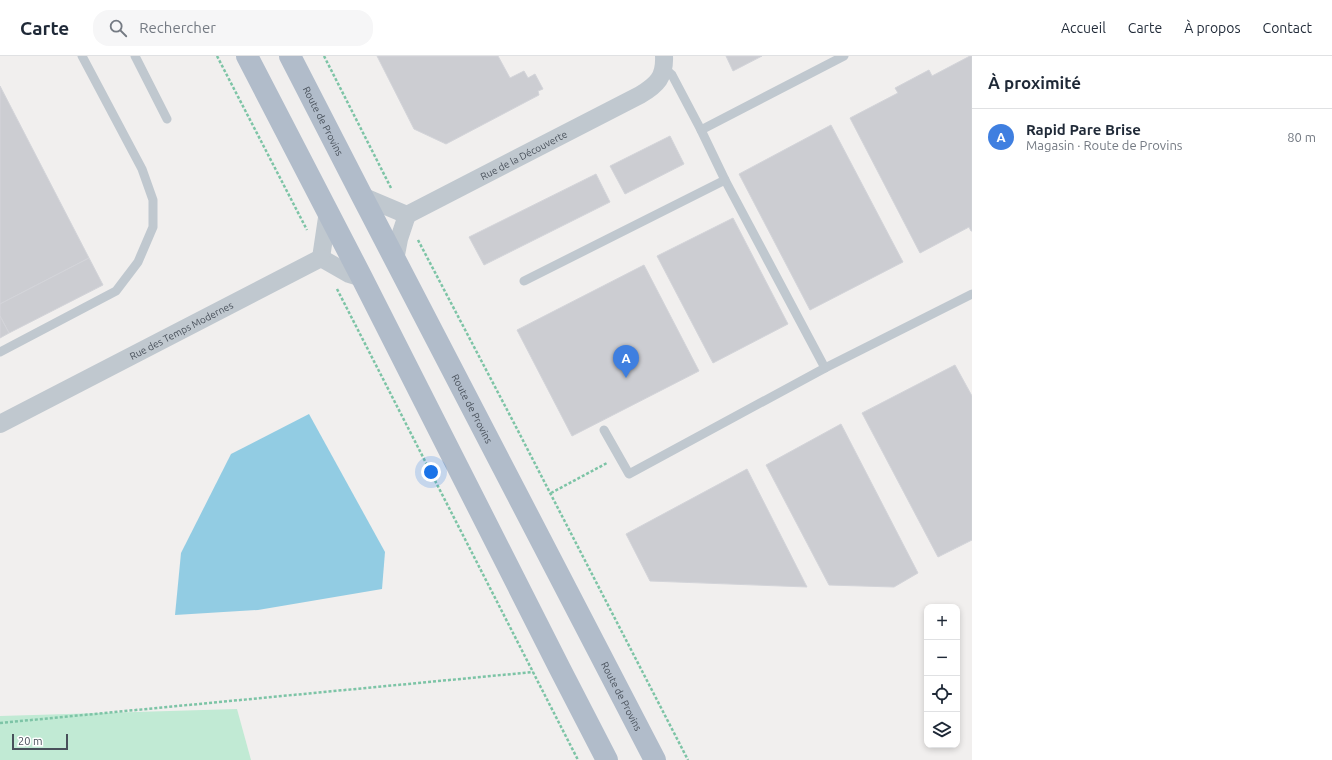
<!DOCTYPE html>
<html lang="fr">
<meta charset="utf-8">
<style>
:root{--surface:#fff;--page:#f6f6f7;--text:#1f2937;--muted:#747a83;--line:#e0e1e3;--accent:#2b67ce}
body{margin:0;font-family:Ubuntu,sans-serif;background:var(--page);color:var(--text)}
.controls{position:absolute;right:12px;bottom:12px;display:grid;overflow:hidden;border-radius:8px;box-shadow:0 2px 6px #0003}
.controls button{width:36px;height:36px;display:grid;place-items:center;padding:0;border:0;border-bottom:1px solid var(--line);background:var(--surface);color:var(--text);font:20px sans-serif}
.scale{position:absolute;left:12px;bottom:10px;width:56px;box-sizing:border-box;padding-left:4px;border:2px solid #48505a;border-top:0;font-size:11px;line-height:14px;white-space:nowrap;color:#48505a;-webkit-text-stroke:3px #fff;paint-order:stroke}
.you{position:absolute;left:431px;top:416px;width:14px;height:14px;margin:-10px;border:3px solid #fff;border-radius:50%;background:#1a73e8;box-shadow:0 0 0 6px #1a73e833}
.badge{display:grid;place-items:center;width:26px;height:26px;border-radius:50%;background:var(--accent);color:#fff;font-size:13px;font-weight:700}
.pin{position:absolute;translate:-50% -33px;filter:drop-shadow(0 1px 2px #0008)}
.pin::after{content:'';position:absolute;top:21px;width:14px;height:12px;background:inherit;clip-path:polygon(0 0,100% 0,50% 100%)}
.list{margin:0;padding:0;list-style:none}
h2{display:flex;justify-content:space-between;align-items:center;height:52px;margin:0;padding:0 16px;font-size:17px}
h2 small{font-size:13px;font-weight:400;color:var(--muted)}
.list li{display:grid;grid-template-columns:26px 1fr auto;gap:12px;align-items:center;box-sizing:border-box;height:56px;padding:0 16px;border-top:1px solid var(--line)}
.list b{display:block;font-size:15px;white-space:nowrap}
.list p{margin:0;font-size:13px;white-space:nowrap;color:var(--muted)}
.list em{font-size:13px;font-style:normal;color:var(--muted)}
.icon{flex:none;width:22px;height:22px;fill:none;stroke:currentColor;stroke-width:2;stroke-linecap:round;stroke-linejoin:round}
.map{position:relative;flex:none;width:972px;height:704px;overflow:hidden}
header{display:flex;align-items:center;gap:24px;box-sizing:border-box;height:56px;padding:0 20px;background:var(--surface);border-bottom:1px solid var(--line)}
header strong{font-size:19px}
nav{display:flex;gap:22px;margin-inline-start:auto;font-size:14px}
.search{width:280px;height:36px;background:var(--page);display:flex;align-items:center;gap:10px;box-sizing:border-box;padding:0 14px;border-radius:16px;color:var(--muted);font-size:15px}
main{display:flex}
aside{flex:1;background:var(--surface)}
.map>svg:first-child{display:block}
.green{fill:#c1ead4}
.water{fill:#92cce3}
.building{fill:#cccdd2;stroke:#d3d4d9}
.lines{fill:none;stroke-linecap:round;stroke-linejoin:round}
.path{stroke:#7dc4a6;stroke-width:2.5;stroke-dasharray:3 2;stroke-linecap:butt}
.lane{stroke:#c0c8cf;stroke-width:9}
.street{stroke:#c0c8cf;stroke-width:18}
.primary{stroke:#b1bcca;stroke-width:22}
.labels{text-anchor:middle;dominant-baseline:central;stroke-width:4;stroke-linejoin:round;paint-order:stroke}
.street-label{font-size:10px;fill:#48505a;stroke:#fff}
</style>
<header>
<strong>Carte</strong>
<div class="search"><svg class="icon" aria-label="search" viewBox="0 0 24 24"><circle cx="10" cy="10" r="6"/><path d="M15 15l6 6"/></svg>Rechercher</div>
<nav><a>Accueil</a><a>Carte</a><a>À propos</a><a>Contact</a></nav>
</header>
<main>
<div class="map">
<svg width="972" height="704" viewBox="0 0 972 704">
<rect width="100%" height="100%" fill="#f1efee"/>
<path class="green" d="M237,653L251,704H0V660Z"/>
<path class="water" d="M309,358L385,496L382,533L258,554L175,559L181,497L231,398Z"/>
<g class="building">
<path d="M377,0H498L510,22L524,15L528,22L535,18L543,33L538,35L539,39L446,88L414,73Z"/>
<path d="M726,0H762L733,15Z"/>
<path d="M970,0H972V175H971L969,171L920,197L850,62L898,37L895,32L929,14L932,20Z"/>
<path d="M0,30L89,202L0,248Z"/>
<path d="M831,69L903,206L810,254L739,118Z"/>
<path d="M670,80L684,108L625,138L610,110Z"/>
<path d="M596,118L610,146L484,209L469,181Z"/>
<path d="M733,162L788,268L713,307L657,200Z"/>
<path d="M89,202L103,229L9,277L0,260V248Z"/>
<path d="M644,209L699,315L572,380L517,274Z"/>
<path d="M0,260L9,277L0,282Z"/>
<path d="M955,309L972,340V484L938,501L862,357Z"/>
<path d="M841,368L918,517L894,531L829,529L766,409Z"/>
<path d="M747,413L807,531L650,525L626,478Z"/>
</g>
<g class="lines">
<g class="path">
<path d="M217,0L307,174"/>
<path d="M324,0L391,132"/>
<path d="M418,184L515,369L688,704"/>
<path d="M337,233L578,704"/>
<path d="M551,437L607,407"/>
<path d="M0,667L533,616"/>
</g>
<g class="lane">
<path d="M135,0L167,63"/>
<path d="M664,12L672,19L701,74L725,124L825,312L972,238"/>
<path d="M701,74L844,0"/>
<path d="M524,225L725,124"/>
<path d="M0,296L116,235L138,206L153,171V144L142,113L82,0"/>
<path d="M604,374L629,418L825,312"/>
</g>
<g class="street">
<path id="s1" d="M362,140L407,159L640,39C657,29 665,21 664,0"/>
<path d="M321,202L328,155"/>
<path d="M321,202L349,218L362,222"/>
<path d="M395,204L399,183L407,159"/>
<path id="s2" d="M0,368L321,202"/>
</g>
<g class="primary">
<path d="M247,0L362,222L560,613L607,704"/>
<path id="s3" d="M290,0L362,140L655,704"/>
</g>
</g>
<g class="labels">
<g class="street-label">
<text stroke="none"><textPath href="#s3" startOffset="73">Route de Provins</textPath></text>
<text stroke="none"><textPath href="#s1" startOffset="180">Rue de la Découverte</textPath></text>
<text stroke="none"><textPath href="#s2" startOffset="204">Rue des Temps Modernes</textPath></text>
<text stroke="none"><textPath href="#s3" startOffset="397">Route de Provins</textPath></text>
<text stroke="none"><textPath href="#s3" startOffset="721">Route de Provins</textPath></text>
</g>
</g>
</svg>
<div class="controls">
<button>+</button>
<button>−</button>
<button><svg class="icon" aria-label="locate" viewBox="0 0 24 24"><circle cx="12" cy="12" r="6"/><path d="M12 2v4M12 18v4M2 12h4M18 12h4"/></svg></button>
<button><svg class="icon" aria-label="layers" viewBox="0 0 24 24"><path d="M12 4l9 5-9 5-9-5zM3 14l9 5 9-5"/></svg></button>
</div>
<div class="scale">20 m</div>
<div class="you"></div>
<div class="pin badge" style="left:626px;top:322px;background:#3f7fe0">A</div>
</div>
<aside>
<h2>À proximité<small></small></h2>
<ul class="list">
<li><span class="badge" style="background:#3f7fe0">A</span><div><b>Rapid Pare Brise</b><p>Magasin · Route de Provins</p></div><em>80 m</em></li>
</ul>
</aside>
</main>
